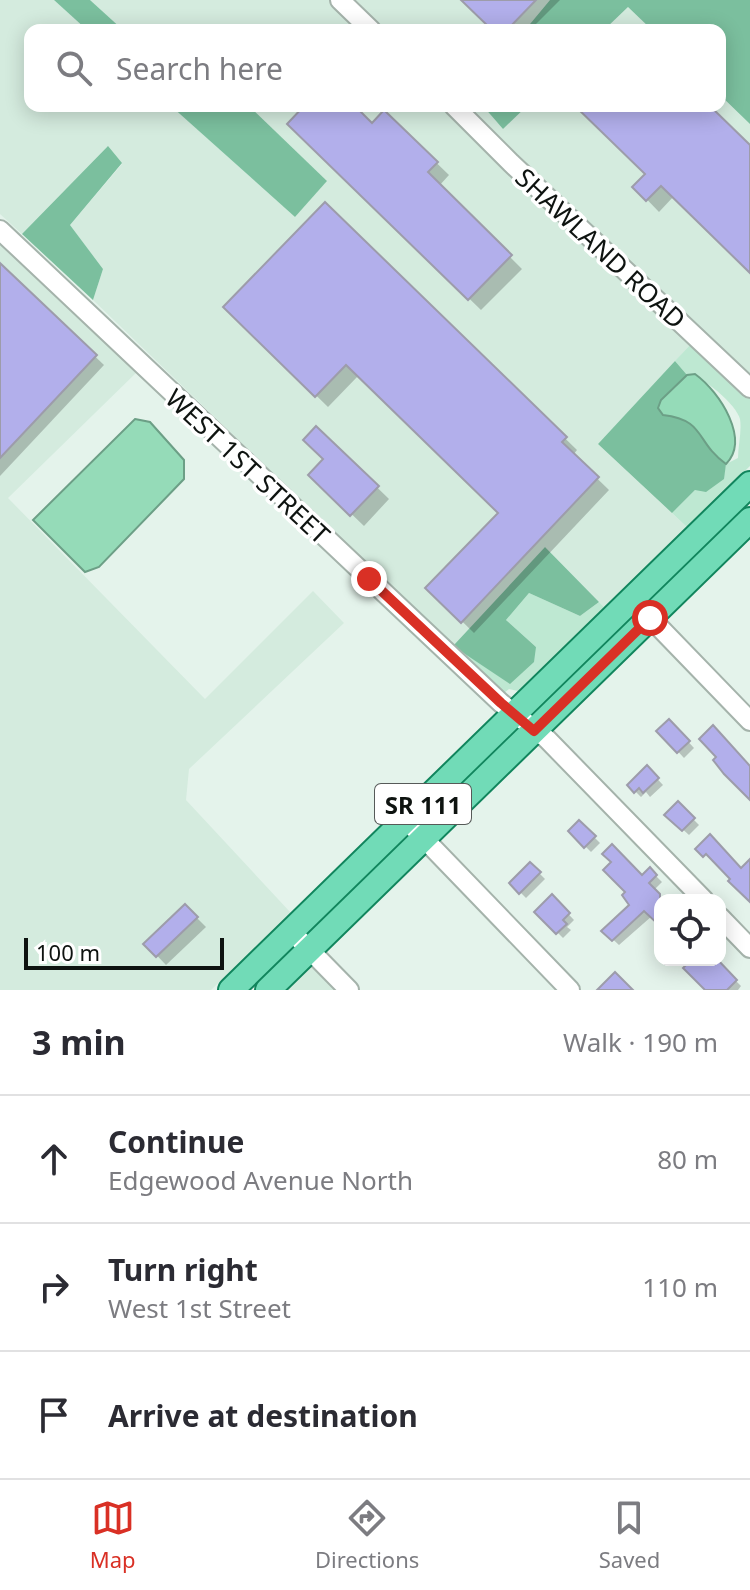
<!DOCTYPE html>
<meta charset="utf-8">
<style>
:root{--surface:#fff;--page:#f2f2f3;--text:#2b2b33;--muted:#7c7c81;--line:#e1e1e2;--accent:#d93025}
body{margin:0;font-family:"Noto Sans",sans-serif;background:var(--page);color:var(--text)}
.controls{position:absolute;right:24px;bottom:24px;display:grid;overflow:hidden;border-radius:16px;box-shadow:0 4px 20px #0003}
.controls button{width:72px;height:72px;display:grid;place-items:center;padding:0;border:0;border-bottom:2px solid var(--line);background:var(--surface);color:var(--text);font:40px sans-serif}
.scale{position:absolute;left:24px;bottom:20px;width:200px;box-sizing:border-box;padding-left:8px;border:4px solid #0e1310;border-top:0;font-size:22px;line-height:28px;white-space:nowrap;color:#0e1310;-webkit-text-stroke:6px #fff;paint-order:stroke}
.stop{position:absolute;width:24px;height:24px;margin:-18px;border:6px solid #d93025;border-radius:50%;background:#fff}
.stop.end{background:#d93025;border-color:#fff;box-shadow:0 2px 8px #0008}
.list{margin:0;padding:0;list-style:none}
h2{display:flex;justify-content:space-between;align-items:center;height:104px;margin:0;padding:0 32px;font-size:34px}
h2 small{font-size:26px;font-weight:400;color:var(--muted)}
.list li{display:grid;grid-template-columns:52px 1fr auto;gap:24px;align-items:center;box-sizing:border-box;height:128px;padding:0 32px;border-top:2px solid var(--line)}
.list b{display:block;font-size:30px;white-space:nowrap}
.list p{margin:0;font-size:26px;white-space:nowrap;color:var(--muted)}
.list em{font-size:26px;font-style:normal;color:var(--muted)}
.icon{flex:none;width:44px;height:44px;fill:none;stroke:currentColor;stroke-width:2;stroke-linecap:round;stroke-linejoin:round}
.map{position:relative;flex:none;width:750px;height:990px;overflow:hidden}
.search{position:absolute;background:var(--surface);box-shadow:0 4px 20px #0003;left:24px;right:24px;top:24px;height:88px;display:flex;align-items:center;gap:20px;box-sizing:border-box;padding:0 28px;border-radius:16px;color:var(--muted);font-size:30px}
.sheet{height:488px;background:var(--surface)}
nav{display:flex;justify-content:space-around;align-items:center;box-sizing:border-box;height:112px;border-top:2px solid var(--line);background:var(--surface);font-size:22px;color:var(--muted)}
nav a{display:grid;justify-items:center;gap:4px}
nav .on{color:var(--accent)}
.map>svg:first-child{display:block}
.built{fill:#d4ebde}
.green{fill:#bee8d2}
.forest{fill:#7bbf9e}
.water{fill:#95dbb8;stroke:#6c9f86;stroke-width:2}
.shadow{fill:#0003}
.building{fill:#b2afeb;stroke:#9d9caa;stroke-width:2}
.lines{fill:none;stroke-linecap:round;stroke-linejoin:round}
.minor-casing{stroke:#a5b3ab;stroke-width:22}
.major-casing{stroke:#11855d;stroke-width:28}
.minor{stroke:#fff;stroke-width:18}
.major{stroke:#71dbb7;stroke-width:24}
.route{stroke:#d93025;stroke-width:10}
.labels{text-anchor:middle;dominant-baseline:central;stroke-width:7;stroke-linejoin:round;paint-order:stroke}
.shield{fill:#fff;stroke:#565a58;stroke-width:2}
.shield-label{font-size:24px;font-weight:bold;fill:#0e1310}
.street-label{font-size:26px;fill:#0e1310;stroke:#fff}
</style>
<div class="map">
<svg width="750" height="990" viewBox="0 0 750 990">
<rect width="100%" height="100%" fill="#e4f3eb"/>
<g class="built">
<path d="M0,0H54L87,30H30V106H171L295,217L327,181L249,106H443L693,342L598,444L689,529L606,609L545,547L453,646L93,300L103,269L70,225L122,164L107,147L22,234L0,214Z"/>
<path d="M90,0H330L362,30H123Z"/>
<path d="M353,0H550L525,30H384Z"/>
<path d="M628,7L652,30H604Z"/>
<path d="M720,95L750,124V376L464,106H483L503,129L527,106H720Z"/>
<path d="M0,241L138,371L8,498L205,699L313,591L344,623L189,769L186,800L291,913L211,990H0Z"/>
<path d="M321,954L355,990H283Z"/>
</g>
<g class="green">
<path d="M693,342L750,396V466L687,527L672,513L695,490L723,479L726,464L738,458C738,446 742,431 740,419C737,405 701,374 687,375L675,361Z"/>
<path d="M529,593L580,616L599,602L604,607L518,691L509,689L504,693L486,680L453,646L536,647L506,620Z"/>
</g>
<g class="forest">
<path d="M54,0H90L123,30H87Z"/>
<path d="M550,0H750V124L720,95V30H652L628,7L604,30H525Z"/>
<path d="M171,106H249L327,181L295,217Z"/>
<path d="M483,106H527L503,129Z"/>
<path d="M108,146L122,163L70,225L103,269L93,300L22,234Z"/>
<path d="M675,361L687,375L661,400L663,415C706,420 695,442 726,464L724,479L706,492L695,490L672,513L598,444Z"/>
<path d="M545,547L599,602L580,616L529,593L506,620L536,647L534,662L510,684L453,646Z"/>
</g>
<g class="water">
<path d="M695,374C721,393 750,440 726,464C695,442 706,420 663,415L658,408L661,400L687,375Z"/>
<path d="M135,419L150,422L184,460V479L99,567L85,572L33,520Z"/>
</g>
<g class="shadow">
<path d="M464,0H560L530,30H494Z"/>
<path d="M307,106H354L372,126L385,113L449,175L439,186L522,269L481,310L290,124Z"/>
<path d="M577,106H707L750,148V271L674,196L659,212L635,187L647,174Z"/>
<path d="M325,204L577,450L573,455L609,490L474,633L428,588L501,513L359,375L328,407L226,307Z"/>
<path d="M0,266L104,365L0,476Z"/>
<path d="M316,428L389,499L364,526L311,475L326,459Z"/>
<path d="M669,721L694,748L684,758L659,731Z"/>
<path d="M647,768L663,785L650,797L646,792L641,797L629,785Z"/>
<path d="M678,804L699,825L689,835L667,815Z"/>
<path d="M579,822L600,843L591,852L570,831Z"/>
<path d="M530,864L545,879L526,898L511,883Z"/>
<path d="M650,870L662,882L654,890L663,900H660V924L652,916L619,945L604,931L632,905L642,878Z"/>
<path d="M552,897L574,920L567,927L571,930L563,938L537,912Z"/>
<path d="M185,906L206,927L166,965L146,944Z"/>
<path d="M694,960H715L741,986L738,990H705Z"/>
</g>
<g class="building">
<path d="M461,0H536L507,30H492Z"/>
<path d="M304,106H355L372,123L384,110L438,162L428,172L512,255L468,300L287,124Z"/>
<path d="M575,106H710L750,145V273L661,186L646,201L632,187L645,174Z"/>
<path d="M325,202L567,437L562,442L599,477L461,623L425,588L498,513L346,365L315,397L223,307Z"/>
<path d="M0,263L97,355L0,458Z"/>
<path d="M316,426L379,486L350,516L308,475L323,459L303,440Z"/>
<path d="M669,719L690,741L677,753L656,731Z"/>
<path d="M713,725L750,766V800L724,774L713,760L716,757L699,739Z"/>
<path d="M647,765L659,778L643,793L639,788L634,793L627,785Z"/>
<path d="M678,801L695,818L682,831L664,815Z"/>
<path d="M579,820L596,836L584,848L568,831Z"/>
<path d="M710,834L741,868L750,859V902L728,881L730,879L706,854L703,857L695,849Z"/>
<path d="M612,844L642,875L650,867L657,875L649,883L660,894V926L644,911L612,941L601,931L629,905L622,895L625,892L603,870L611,862L602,854Z"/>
<path d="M530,862L541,872L519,894L509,883Z"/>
<path d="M552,894L570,913L563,920L567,924L556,934L534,912Z"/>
<path d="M185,904L198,917L156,957L143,944Z"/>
<path d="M691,960H718L737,980L727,990H705L683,968Z"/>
<path d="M615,972L633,990H597Z"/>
</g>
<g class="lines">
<defs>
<g id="minor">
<path d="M340,0L371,30"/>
<path d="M454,106L511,163L750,388"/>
<path d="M0,230L501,703L547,739L704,900"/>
<path d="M632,599L750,721"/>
<path d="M406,820L570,990"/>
<path d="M720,917L750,948"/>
<path d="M300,940L349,990"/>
</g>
<g id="major">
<path d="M231,990L750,484"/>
<path d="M268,990L750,520"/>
</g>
</defs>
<use href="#minor" class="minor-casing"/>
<use href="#major" class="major-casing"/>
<use href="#minor" class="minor"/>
<use href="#major" class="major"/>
</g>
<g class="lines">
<path class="route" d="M369,579L501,703L534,731L650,618"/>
</g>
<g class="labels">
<rect class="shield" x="375" y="784" width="96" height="40" rx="6"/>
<g class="shield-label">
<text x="423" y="804">SR 111</text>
</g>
<g class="street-label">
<text transform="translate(601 248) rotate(43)">SHAWLAND ROAD</text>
<text transform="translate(248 466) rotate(43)">WEST 1ST STREET</text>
</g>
</g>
</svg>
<div class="controls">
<button><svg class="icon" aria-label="locate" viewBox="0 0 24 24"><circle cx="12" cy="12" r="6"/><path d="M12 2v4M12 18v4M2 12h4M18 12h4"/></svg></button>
</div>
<div class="scale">100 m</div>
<div class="stop" style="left:650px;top:618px"></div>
<div class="stop end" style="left:369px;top:579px"></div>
<div class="search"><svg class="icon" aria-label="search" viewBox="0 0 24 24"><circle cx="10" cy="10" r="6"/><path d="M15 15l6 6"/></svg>Search here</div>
</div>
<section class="sheet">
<h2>3 min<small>Walk · 190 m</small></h2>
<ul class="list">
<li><svg class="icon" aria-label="ahead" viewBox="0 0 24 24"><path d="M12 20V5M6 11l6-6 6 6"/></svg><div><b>Continue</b><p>Edgewood Avenue North</p></div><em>80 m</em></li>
<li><svg class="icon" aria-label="right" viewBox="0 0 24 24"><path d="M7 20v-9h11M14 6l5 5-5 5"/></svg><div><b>Turn right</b><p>West 1st Street</p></div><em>110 m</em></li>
<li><svg class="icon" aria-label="arrive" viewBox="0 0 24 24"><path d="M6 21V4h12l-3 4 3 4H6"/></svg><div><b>Arrive at destination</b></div></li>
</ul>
</section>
<nav>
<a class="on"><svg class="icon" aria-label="map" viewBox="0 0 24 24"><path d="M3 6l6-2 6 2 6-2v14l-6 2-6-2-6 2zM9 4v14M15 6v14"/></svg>Map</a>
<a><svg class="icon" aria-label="directions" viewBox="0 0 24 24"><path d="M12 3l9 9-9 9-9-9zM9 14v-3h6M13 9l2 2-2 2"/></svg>Directions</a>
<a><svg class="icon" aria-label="saved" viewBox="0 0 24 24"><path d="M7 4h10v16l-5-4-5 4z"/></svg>Saved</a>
</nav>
